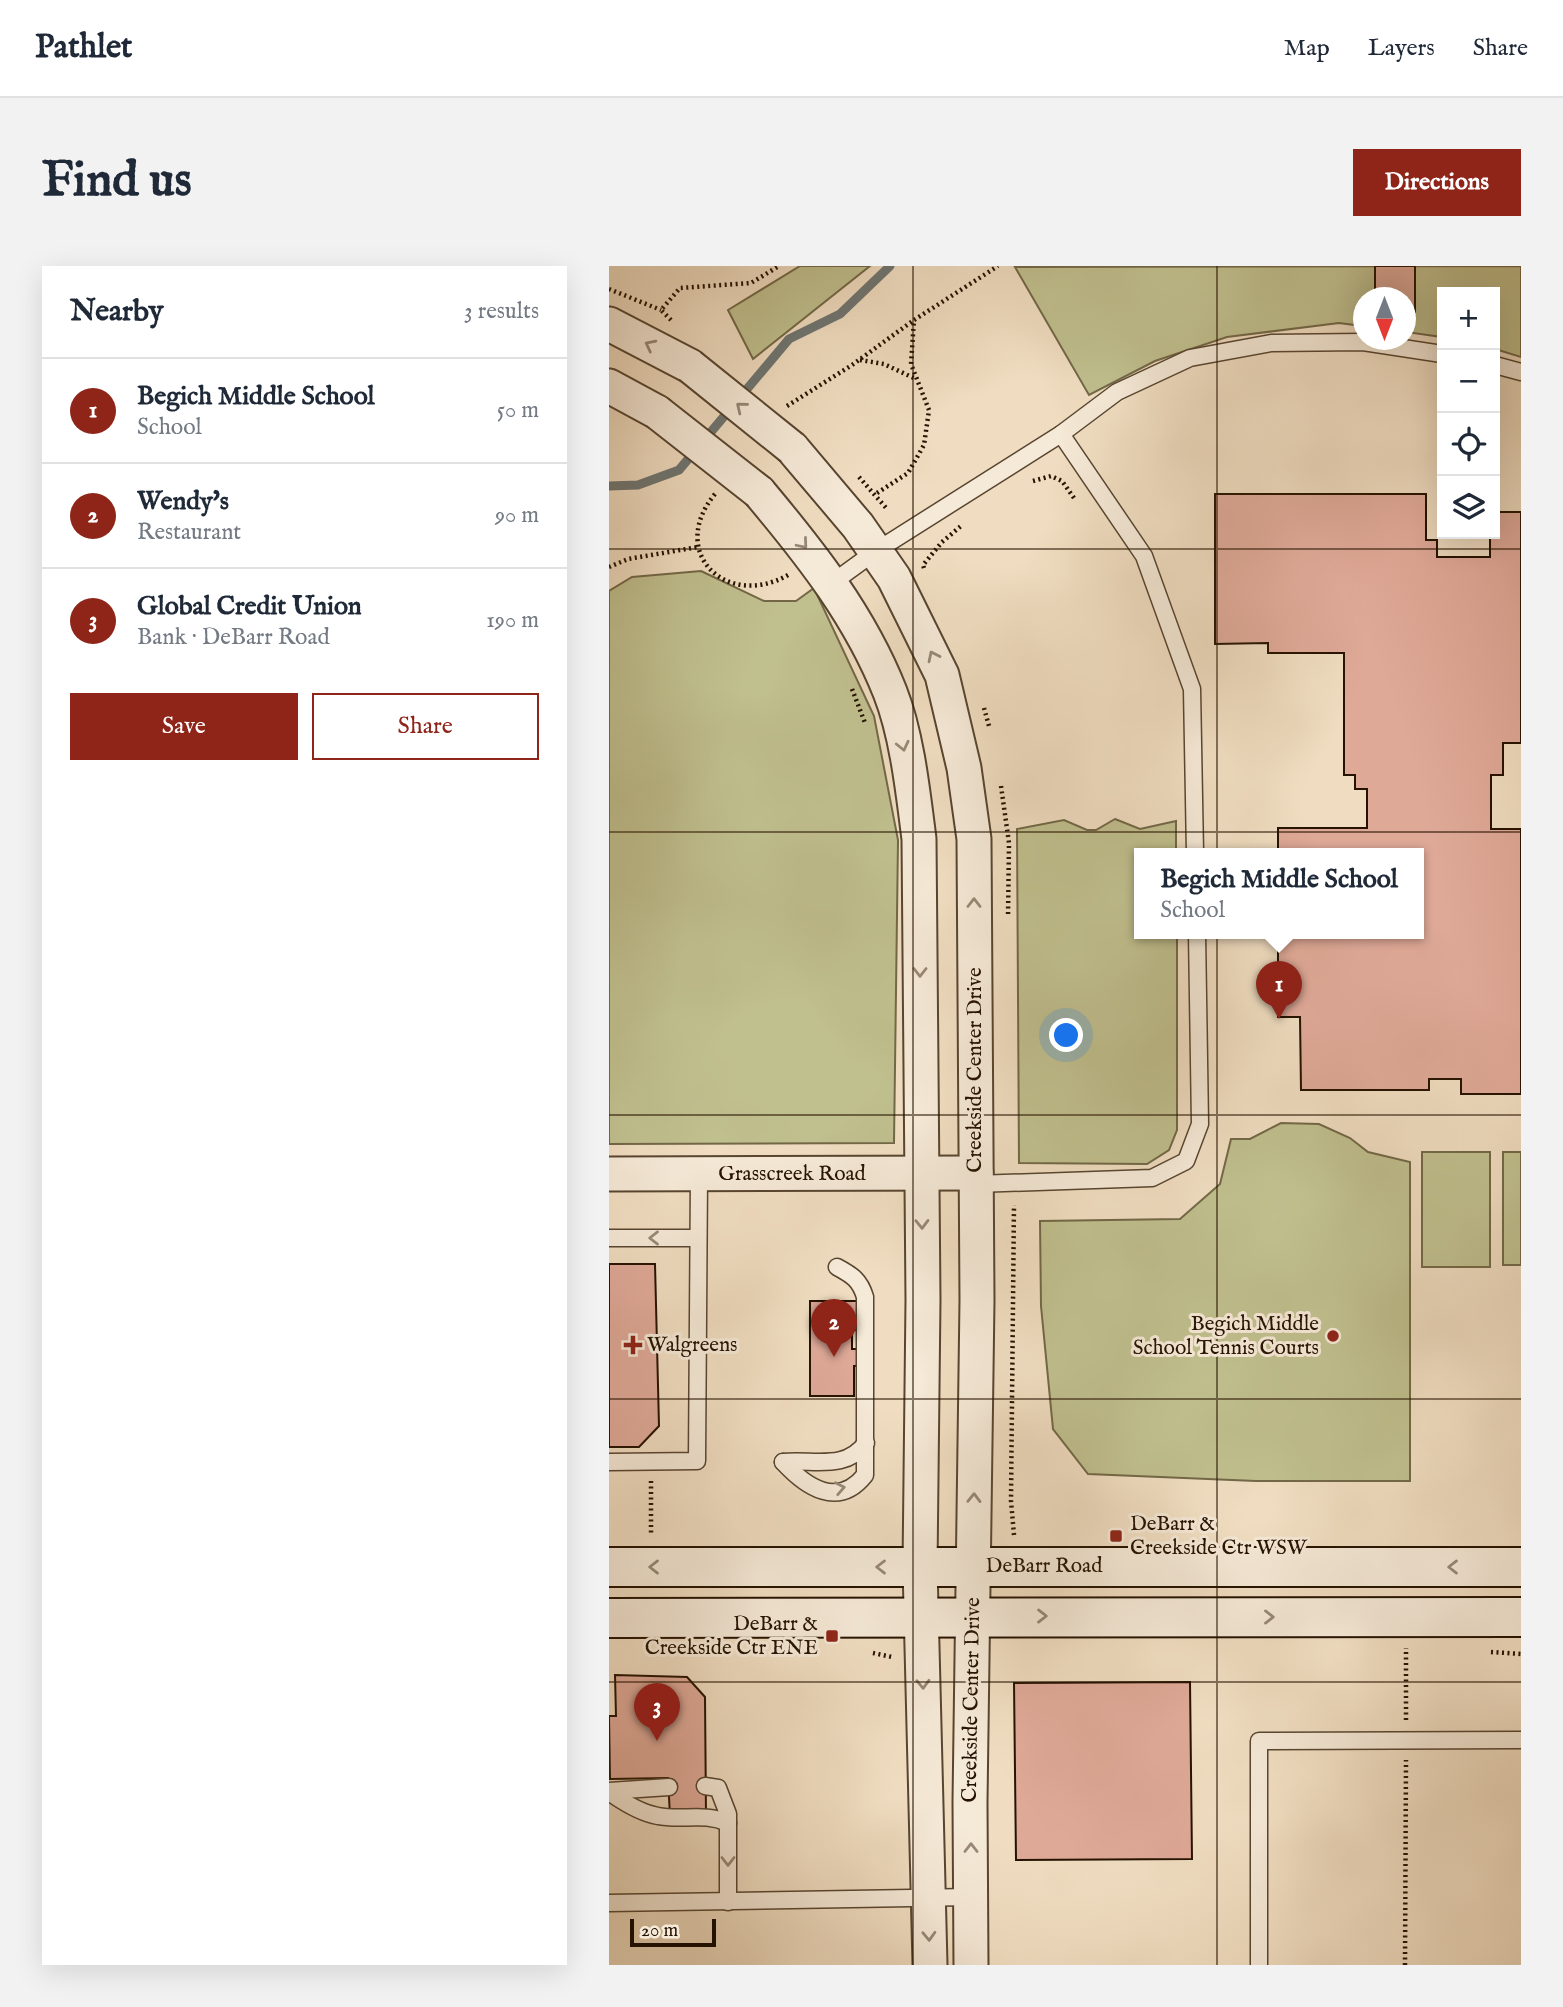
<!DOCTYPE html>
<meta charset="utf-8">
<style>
:root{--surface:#fff;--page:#f2f2f3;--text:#1f2937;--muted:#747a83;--line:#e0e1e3;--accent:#8f2418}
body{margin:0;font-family:"IM FELL English",serif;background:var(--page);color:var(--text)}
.controls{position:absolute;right:21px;top:21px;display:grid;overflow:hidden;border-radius:0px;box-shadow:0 7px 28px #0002}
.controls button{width:63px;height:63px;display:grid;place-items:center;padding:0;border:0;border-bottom:2px solid var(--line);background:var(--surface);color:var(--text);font:35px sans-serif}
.compass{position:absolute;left:744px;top:21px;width:63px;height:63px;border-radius:50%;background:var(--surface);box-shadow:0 7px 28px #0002;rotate:180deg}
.scale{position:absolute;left:21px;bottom:18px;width:86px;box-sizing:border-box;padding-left:7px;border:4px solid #251200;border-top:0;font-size:19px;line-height:24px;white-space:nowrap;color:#251200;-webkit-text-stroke:5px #f5e9d7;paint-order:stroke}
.you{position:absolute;left:458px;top:770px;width:24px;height:24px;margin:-18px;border:5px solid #fff;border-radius:50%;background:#1a73e8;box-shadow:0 0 0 10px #1a73e833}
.badge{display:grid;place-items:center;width:46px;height:46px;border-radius:50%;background:var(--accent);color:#fff;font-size:23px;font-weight:700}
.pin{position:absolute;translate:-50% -58px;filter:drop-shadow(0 2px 4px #0008)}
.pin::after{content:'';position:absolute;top:37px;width:24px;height:21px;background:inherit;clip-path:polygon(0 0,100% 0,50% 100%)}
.popup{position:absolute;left:525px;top:582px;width:290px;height:91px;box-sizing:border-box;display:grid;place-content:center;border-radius:0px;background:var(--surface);filter:drop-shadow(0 2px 5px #0005);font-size:23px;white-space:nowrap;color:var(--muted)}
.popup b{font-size:26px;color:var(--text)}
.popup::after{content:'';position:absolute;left:50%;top:100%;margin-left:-14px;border:14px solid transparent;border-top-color:var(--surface)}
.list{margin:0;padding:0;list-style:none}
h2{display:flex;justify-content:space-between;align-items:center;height:91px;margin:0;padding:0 28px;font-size:30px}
h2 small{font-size:23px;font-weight:400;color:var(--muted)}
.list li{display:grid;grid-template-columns:46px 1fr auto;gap:21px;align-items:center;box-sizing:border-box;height:105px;padding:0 28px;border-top:2px solid var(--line)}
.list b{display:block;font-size:26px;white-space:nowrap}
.list p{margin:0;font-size:23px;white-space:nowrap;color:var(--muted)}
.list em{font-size:23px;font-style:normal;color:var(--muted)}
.actions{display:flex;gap:14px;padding:21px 28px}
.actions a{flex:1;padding:16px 0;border:2px solid var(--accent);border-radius:0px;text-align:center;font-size:24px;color:var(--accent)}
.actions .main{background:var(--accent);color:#fff}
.icon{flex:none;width:38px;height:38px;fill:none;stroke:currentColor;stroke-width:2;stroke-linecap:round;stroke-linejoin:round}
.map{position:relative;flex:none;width:912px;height:1699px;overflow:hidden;border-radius:0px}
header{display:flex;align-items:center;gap:42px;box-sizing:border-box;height:98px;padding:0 35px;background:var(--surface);border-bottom:2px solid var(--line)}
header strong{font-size:33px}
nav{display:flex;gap:38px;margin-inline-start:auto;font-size:24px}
.intro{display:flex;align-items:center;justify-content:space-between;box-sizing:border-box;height:168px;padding:0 42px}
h1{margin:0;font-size:49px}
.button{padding:18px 32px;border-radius:0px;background:var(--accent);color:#fff;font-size:24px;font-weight:700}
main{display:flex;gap:42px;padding:0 42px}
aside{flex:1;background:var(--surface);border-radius:0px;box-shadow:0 7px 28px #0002}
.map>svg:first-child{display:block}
.green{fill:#c0bf8e;stroke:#726847;stroke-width:2}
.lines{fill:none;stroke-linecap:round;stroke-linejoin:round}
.stream{stroke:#6f7673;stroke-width:9}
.building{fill:#dfa998;stroke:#251200;stroke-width:2}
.lane-casing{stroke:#584530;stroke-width:19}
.street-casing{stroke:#584530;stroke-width:37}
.secondary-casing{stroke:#251200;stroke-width:42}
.path{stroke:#251200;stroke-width:4.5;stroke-dasharray:2 3.5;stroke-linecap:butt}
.lane{stroke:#f5e9d7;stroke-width:16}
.street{stroke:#f5e9d7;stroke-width:33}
.secondary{stroke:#f5e9d7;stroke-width:38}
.street-bridge-casing{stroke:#584530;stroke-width:37;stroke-linecap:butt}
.street-bridge{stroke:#f5e9d7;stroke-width:33}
.oneway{stroke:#978876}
.grid{fill:none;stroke:#251200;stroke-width:2;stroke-opacity:0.55}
.poi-dot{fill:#8f2418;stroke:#f5e9d7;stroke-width:2.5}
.labels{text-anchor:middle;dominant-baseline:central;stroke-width:6;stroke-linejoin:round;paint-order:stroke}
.street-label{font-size:21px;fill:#251200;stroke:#f5e9d7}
.poi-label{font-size:21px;fill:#251200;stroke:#f5e9d7;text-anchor:end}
</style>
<header>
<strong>Pathlet</strong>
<nav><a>Map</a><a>Layers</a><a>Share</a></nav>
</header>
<div class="intro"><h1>Find us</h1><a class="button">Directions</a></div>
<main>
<aside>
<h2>Nearby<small>3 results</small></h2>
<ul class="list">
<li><span class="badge">1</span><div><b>Begich Middle School</b><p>School</p></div><em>50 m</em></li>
<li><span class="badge">2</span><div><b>Wendy's</b><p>Restaurant</p></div><em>90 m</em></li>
<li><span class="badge">3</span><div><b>Global Credit Union</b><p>Bank · DeBarr Road</p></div><em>190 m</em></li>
</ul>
<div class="actions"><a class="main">Save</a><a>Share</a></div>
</aside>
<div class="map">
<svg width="912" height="1699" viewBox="0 0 912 1699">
<rect width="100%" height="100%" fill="#f0ddc1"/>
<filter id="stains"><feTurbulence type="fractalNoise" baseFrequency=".00286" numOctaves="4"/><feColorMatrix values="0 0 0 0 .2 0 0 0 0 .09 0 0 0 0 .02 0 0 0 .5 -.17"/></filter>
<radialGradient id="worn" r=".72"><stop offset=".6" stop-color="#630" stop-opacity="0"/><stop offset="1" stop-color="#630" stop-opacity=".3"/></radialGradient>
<g class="green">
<path d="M191,0H261L144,93L119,44Z"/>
<path d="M912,0V91L886,83V26H833V71L797,66L796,32H754V60L730,57L618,71L546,95L480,129L406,1Z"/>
<path d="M92,305L155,335H187L205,322L265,450L289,574L285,877L0,878V325L23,311Z"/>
<path d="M506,553L531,563L567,555V587H530V667H568V864L560,884L538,898L410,897L408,563L455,554L478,564H487Z"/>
<path d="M672,857L710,858L741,872L759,886L801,896V1215H647L479,1208L444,1163L432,1040L431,955L571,953L611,918L622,873H641Z"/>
<rect x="813" y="886" width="68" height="115"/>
<rect x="894" y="886" width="18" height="113"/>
</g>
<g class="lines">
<path class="stream" d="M0,220L29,219L70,204L180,73L231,48L281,0"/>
</g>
<g class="building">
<path d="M766,0H806V46H796V32H766Z"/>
<path d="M606,228H817V274H828V291H881V268H886V246H912V477H894V509H882V563H912V828H852V813H820V824H692L691,751H669V667H810V587H669V562H758V523H746V509H735V387H659V377L606,378Z"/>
<path d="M0,998H46L50,1160L30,1181H0Z"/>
<path d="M201,1035H249V1064H243V1083H249V1100H245V1130H201Z"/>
<path d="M6,1409L78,1411L96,1431L97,1549L61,1550L59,1512L1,1513L0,1450H7Z"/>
<path d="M581,1416L583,1593L407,1594L405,1417Z"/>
</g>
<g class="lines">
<defs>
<g id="lane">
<path d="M886,99L912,106"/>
<path d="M452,168L535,290L583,423L586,587"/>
<path d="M223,317L267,285L452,168L508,126L581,92L662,77L754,76L833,88"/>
<path d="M367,918L543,912L577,895L591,858L588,667"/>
<path d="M0,972H89"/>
<path d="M0,1196L88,1195L90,908"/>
<path d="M174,1196C197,1221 229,1243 256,1209V1031C251,1014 243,1009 228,1001"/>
<path d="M174,1196C206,1193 236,1205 257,1177"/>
<path d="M96,1520L109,1522L119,1548V1636"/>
<path d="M0,1525L60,1521"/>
<path d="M0,1526C14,1536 31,1547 49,1550C73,1555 95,1546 119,1557"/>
<path d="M0,1637L362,1631"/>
<path d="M650,1699V1475L912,1474"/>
</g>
<g id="street">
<path d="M0,58L81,100"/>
<path d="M0,120L48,146"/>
<path d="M183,182L249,260L285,312L333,409L355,502L365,573L368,1034L361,1536L362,1699"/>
<path d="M150,226C202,288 251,350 281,426C298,469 304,526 310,573L314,1034L311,1301L321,1699"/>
<path d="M0,908L367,907"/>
</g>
<g id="secondary">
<path d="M0,1301H912"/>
<path d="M0,1352L912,1351"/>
</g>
</defs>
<use href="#lane" class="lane-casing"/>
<use href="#street" class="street-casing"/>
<use href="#secondary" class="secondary-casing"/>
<g class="path">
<path d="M0,23L52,44"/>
<path d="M62,54L52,44L71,22L142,17L170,0"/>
<path d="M251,94L275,98L307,113"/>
<path d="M178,140L243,99L305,54"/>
<path d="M250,211L279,244"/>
<path d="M424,215L442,210L453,215L465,232L467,230"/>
<path d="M268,227L299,207L315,179L320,144L302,98L305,54L389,0"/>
<path d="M106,228C58,286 117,344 179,309"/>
<path d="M0,301L19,293L89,281"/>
<path d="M315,302L314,299L333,276L352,260"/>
<path d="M243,423L256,457"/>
<path d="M375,442L380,460"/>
<path d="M392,520L400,577L399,651"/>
<path d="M42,1215V1269"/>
<path d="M405,1269L402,1235L405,939"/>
<path d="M882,1386L912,1388"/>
<path d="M264,1387L283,1391"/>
<path d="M797,1454V1382"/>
<path d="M796,1699L797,1494"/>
</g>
<use href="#lane" class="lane"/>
<use href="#street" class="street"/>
<use href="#secondary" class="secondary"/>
<defs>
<g id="street-bridge">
<path d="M81,100L183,182"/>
<path d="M48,146L150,226"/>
</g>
</defs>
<use href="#street-bridge" class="street-bridge-casing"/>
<use href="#street-bridge" class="street-bridge"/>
</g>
<defs><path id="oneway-chevron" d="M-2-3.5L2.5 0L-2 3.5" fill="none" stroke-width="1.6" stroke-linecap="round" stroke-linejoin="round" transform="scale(1.75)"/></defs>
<g class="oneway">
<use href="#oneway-chevron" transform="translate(41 79) rotate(-153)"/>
<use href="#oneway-chevron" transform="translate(132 141) rotate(-141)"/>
<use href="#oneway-chevron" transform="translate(194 278) rotate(50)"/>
<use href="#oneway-chevron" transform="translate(324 390) rotate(-116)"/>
<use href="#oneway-chevron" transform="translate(294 480) rotate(77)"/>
<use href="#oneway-chevron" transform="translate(365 637) rotate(-90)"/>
<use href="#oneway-chevron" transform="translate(311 706) rotate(90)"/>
<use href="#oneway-chevron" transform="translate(313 958) rotate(89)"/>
<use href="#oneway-chevron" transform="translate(45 972) rotate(-180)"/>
<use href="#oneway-chevron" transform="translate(231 1222) rotate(-11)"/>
<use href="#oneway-chevron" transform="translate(365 1232) rotate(-89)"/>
<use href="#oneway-chevron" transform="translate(45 1301) rotate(-180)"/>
<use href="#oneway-chevron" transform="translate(272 1301) rotate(-180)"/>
<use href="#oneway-chevron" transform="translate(844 1301) rotate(180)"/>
<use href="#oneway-chevron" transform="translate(433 1350)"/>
<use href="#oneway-chevron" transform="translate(660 1351)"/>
<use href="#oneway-chevron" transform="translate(314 1418) rotate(88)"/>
<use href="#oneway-chevron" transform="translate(362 1582) rotate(-90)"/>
<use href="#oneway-chevron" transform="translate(119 1595) rotate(90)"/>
<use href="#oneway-chevron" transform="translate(320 1670) rotate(88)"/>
</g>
<path class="grid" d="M304,0V1699M608,0V1699M0,283H912M0,566H912M0,849H912M0,1133H912M0,1416H912"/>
<g class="poi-dot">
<circle cx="724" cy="1070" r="7"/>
<path d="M20.5 1068.5h7v7h7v7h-7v7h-7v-7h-7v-7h7z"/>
<rect x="500" y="1263" width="14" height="14" rx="3.5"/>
<rect x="216" y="1363" width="14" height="14" rx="3.5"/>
</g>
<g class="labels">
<g class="street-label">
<text transform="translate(366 804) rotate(-90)">Creekside Center Drive</text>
<text x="183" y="908">Grasscreek Road</text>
<text x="435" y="1300">DeBarr Road</text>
<text transform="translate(363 1434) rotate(-89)">Creekside Center Drive</text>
</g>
<g class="poi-label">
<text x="710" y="1058">Begich Middle<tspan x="710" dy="24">School Tennis Courts</tspan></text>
<text x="38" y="1079" text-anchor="start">Walgreens</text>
<text x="521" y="1258" text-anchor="start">DeBarr &amp;<tspan x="521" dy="24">Creekside Ctr WSW</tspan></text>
<text x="209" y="1358">DeBarr &amp;<tspan x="209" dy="24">Creekside Ctr ENE</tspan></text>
</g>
</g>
<rect width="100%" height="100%" filter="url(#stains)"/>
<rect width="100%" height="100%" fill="url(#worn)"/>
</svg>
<div class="controls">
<button>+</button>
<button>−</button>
<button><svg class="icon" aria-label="locate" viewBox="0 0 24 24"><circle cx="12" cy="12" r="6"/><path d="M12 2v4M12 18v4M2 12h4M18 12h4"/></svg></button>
<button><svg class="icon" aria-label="layers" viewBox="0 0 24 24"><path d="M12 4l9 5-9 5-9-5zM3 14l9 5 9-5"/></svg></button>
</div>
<svg class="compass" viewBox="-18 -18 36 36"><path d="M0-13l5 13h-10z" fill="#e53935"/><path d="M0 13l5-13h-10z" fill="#747a83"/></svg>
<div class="scale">20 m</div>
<div class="you"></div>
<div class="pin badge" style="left:670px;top:753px">1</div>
<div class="popup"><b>Begich Middle School</b>School</div>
<div class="pin badge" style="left:225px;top:1091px">2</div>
<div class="pin badge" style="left:48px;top:1475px">3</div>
</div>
</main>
